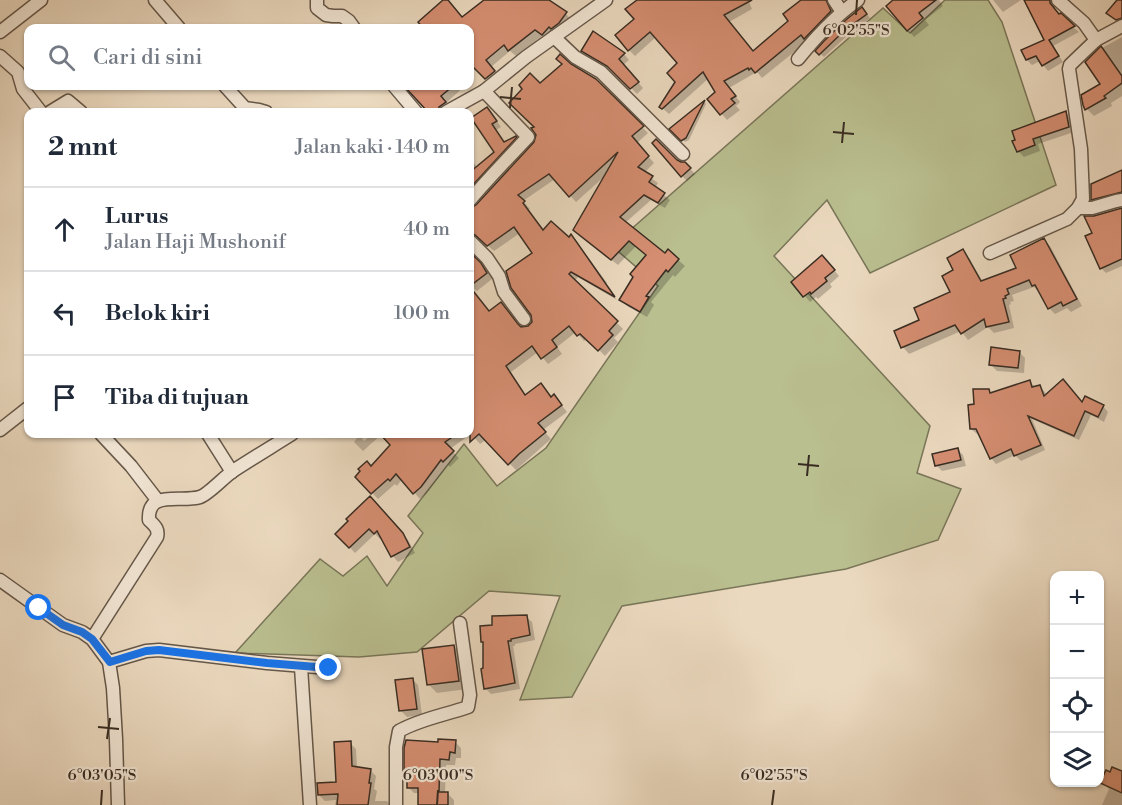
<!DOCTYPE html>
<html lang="id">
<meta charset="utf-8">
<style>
:root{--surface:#fff;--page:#f2f2f3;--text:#1f2937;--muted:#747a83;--line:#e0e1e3}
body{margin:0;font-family:"Libre Bodoni",serif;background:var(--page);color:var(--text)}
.controls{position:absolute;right:18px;bottom:18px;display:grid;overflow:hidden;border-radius:12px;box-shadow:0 2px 4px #0004}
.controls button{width:54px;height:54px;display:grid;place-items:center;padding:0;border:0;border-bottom:2px solid var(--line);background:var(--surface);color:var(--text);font:30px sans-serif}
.stop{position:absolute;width:18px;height:18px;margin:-14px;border:4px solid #1a73e8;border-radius:50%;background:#fff}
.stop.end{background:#1a73e8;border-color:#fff;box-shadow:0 2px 6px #0008}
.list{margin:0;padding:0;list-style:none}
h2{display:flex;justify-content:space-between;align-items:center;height:78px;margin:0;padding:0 24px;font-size:26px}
h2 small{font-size:20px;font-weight:400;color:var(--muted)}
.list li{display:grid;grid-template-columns:39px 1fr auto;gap:18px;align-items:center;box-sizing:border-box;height:84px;padding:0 24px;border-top:2px solid var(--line)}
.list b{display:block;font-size:22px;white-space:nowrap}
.list p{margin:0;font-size:20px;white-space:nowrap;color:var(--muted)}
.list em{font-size:20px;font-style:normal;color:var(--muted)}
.icon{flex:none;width:33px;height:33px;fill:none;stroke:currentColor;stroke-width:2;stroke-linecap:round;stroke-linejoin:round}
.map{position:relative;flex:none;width:1122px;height:805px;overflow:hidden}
.search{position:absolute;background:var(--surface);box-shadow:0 2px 4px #0004;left:24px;top:24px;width:450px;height:66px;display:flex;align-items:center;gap:15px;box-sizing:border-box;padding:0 21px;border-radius:12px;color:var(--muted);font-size:22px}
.panel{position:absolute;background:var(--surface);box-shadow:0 2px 4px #0004;left:24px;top:108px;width:450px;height:330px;border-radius:12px}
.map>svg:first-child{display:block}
.green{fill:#babf90;stroke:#797659;stroke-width:1.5}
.shadow{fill:#0003}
.building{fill:#d68e72;stroke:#382c22;stroke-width:1.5}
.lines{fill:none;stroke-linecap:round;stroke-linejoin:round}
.minor-casing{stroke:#655749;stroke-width:15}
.minor{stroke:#f2e6d5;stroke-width:12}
.route{stroke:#1a73e8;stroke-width:8}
.ticks{fill:none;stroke:#382c22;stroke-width:2}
.ticks-label{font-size:15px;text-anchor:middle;fill:#382c22;stroke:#f2e6d5;stroke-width:4.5;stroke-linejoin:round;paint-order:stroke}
</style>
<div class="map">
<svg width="1122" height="805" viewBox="0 0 1122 805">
<rect width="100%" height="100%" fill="#ebd9bf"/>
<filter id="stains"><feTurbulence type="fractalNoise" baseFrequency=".00333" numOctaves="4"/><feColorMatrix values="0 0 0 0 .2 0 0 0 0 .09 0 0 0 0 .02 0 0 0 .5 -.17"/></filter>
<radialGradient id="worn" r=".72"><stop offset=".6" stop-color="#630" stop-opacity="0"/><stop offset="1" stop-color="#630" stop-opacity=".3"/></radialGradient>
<path class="green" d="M945,0H988L1002,22L1056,185L870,273L827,200L774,256L930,426L917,473L961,489L938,540L846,569L622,606L572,697L520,700L560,596L489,591L417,652L359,657L235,653L320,559L343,576L367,556L387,586L423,533L408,516L464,444L497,486L546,448L658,286L612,246L883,8L910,33Z"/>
<g class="shadow">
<path d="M445,0L463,19L487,0H546L566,14L572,20L549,40L542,36L516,56L510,51L491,67L500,78L493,84L470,62V28H419Z"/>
<path d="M639,0H753L749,2L752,9L729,22L753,52L790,21L806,0H834L832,3L831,8L836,18L762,78L758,73H755L729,88L740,102L736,106L740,110L727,120L709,99L717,93L709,78L669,114L661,107L677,82L679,63L656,37L635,56L629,50Z"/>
<path d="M895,0H939L943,6L925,20L929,25L914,37L908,30Z"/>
<path d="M993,0H1021L1003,12Z"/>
<path d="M1026,0H1053L1055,4V10L1059,16L1079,32L1053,46L1063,62L1048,71L1040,61L1032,65L1027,60L1046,40Z"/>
<path d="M866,13L870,18L849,34L824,57L817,51Z"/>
<path d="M594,33L624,54L629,60L623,65L643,88L637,94L614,71L589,57L583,51Z"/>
<path d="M1122,37V96L1111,103L1112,106L1094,116L1087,109L1102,84V48Z"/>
<path d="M570,65L595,80L648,133L637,143L654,163L644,173L658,183L655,188L670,200L665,208L651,200L625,223L665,255L668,251L685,266L675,277L673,275L651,302L654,305L647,317L627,306L621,299L647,255L636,246L618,265L581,236L606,175L576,202L555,179L523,201L530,209L528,210L544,231L570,239L571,236L577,242L607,283L605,284L617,300L578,277L575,281L623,329L614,338L618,342L605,356L588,339L584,341L576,332L557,347L562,354L548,364L538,352L511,372L526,396L547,391L552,398L560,403L567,412L543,430L551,439L516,470L486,440L480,444L471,434L450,449L459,458L450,467L448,465L427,493L420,499L402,479L397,486L395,484L378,499L357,477L371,468L392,445L382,434L363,451L354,442L360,434H368L362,439L364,441L372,434H470V290L489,312L507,310L521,328L526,329L533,324L535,253L520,233L494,251L480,239H474L470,242V213L477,207L536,143L540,85Z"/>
<path d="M406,86H465L446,103L451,109L447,112H427L424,106Z"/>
<path d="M705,102L706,104L689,140L685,142L672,129Z"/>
<path d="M1066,113L1071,119L1074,132L1038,144L1040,151L1024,157L1018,151L1014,142Z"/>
<path d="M492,114L501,127L496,130L505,143L515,138L521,143L470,200V156L477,168L496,152L473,119Z"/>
<path d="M677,161L685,163L695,174L687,181L682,176Z"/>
<path d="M1122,175V198L1098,204L1093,199Z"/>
<path d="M1122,210V266L1106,273L1101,268L1094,233Z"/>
<path d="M1044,240L1050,246L1082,306L1071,312L1067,308L1055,314L1049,308L1039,292L1034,287L1012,295L1014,301L1010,302L1011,304L1009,305L1014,328L994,333L988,327L968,340L961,331L909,354L903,347L921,321L953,293L955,270L963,251L969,258L983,282L1018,268Z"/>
<path d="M470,254L487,271L492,279L477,291L470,285Z"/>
<path d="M828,263L839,276L830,284L832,287L818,299L816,297L810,302L793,282Z"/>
<path d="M1019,352L1025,358L1024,373L997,371L991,365Z"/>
<path d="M1030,382L1036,388L1040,387L1045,392L1047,396L1103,406L1108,412L1104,422L1091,415L1079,440L1032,419L1045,450L1021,461L1015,455L996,464L991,458L980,434H977L971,429L975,406L988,390L991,394Z"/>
<path d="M957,449L963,455L966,466L942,471L936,465Z"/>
<path d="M376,504L408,540L415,553L398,562L393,556L382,537L380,539L375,534L355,553L337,534Z"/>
<path d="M526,617L532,622L535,640L515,644V646H513L520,689L491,694L485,688V644L482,641Z"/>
<path d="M454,646L463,655L467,689L437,693L428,684Z"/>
<path d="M412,679L418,685L422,715L407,717L401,711Z"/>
<path d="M455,742L461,748V758H456L455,765H446L445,794H448L454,800V805H420V793H414L408,787V776L406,773L439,743Z"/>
<path d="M350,743L356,749L357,768L370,770L376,776L374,789L377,791L375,801H387L391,805H335L336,800L325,801L319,795L338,783Z"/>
<path d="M1122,773V805H1102L1109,789L1102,783Z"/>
</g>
<g class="building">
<path d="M443,0H448L462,17L484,0H549L567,12L559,23L551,29L549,27L542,35L535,30L508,51L504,45L486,60L495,71L485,79L470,64V28H423L418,22Z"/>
<path d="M637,0H752L724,15L753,51L788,21L783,14L801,0H826L831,11L804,39L801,35L755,73L751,68L749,70L748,68L724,81L736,96L731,99L735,103L720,115L707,99L715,92L703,72L662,109L659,107L675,82L667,73L677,63L650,32L628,51L615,35L634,19L625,9Z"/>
<path d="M893,0H936L919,13L923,18L907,31L886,6Z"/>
<path d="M1024,0H1050V3L1059,14L1061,13L1075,26L1049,40L1059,56L1042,66L1036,56L1026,60L1021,50L1044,40Z"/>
<path d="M1117,0H1122V18L1116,20L1106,13Z"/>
<path d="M862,7L867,14L845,30L819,55L815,51L824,41L847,19Z"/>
<path d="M593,31L625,53L619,59L639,82L630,89L607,66L581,51Z"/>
<path d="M1101,46L1122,76V83L1104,96L1106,98L1085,110L1083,105L1081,95L1100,84L1085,62Z"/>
<path d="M560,54L571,64L596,79L644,126L632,136L649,156L638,167L653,176L649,182L665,193L658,203L644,195L620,217L665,253L668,249L679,259L668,272L666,270L646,296L649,297L640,312L619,300L633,277L630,274L646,255L629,241L611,260L573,230L618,152L569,197L549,174L518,195L525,201L523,203L543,230L551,221L569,237L571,234L615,297L571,272L569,274L618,321L609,331L613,335L598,351L580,334L577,336L569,326L552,340L557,347L541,359L532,346L506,366L525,395L541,383L551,397L554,394L562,405L538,423L546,432L519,454L508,465L479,434L470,442V287L489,311L501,302L518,324L521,327L528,326L532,322L531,315L511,288L506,271L532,253L514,227L487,246L475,235L470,233V208L476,205L534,142L536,135L531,128L534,127L509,103L522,89L519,85L530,73L540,83L562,64L556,59Z"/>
<path d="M404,86H453L441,96L446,102L439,107L438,112H428Z"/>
<path d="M705,100L686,138L681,141L669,129Z"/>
<path d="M487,107L497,121L492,124L504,142L516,136L517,137L470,188V172L494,152L471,118Z"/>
<path d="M1066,111L1069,127L1033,139L1035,145L1017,152L1012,141L1015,140L1012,131Z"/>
<path d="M656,139L677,160L681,162H685L691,168L681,177L652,143Z"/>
<path d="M1122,170V192L1091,200V184Z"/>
<path d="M1122,208V259L1100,269L1085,236L1092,233L1084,216H1094Z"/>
<path d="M1044,238L1077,299L1063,306L1061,302L1048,309L1035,285L1032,286L1029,280L1007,289L1009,294L1005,296L1006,298L1003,299L1009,322L986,327L984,319L961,334L955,325L901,348L894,331L919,320L914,308L950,292L942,276L953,270L947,258L963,249L981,281L1016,268L1010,255Z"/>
<path d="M470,252L481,263L487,273L470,286Z"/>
<path d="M822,255L835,270L825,278L827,281L811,294L810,292L803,297L791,282Z"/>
<path d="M991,347L1020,351L1018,368L989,365Z"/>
<path d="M1063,379L1082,402L1085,396L1104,405L1098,417L1085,411L1074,436L1028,416L1041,445L1014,456L1011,449L990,459L976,429H970L968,405L974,404L973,389H989L990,393L1030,380L1032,387L1040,385L1044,396Z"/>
<path d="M380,434H457L445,442L454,451L443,462L441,460L421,487L413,494L396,474L390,481L388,479L371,494L355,477L360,471L358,469L367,461L371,466L390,445Z"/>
<path d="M958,448L961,460L935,466L932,454Z"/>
<path d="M370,496L403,533L410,547L391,557L377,531L374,534L369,529L349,548L335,534L348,521L346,519Z"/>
<path d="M527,615L530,635L511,639V641H508L515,683L484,689L481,669L483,668V642H481L480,626L492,625V616Z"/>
<path d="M454,645L459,681L427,685L422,649Z"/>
<path d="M413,678L417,709L399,711L395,680Z"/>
<path d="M438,739L456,740L455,753L450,752L449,760L440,759L439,792H448V805H418V788H407V774H404V748L406,740L438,742Z"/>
<path d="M351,741L352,766L371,769L369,783H371L368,805H337L338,794L318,795L317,783L336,782L334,742Z"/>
<path d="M1112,767L1122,771V793L1100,783L1106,770L1110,772Z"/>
</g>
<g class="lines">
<defs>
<g id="minor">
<path d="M155,0L179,28"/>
<path d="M317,0V8L326,15L333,16H342L349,21L354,28"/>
<path d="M834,0L842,12"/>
<path d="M1058,0L1084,23L1096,40"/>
<path d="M0,32L41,0"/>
<path d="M554,37L575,57L601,72L683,154"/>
<path d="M0,56L18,72L23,89L41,112"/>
<path d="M798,59C815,38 835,16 858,0"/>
<path d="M225,86L245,108L259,110L266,112"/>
<path d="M394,86L416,112"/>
<path d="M50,112L68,101L81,112"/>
<path d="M446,112L484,91L526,57L606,0"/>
<path d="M470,200C488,179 508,158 528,137L484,91"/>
<path d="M1078,208H1092L1116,201L1122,200"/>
<path d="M470,241L487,258L499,276L504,292L524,319"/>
<path d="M990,253L1067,219L1078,208L1083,199L1081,149L1069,69L1070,65L1096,40L1122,26"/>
<path d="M0,430L28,408"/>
<path d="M101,434L131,466L158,501"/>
<path d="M208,434L232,472"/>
<path d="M0,580L63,625L82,632L92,639L109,662L113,688L116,739L118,805"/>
<path d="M92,639L157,537C159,529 155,526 149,520C147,489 181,503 200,497C209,494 224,477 233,471C253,458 273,446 292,434"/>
<path d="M109,662L146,651L159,650L267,663L329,668"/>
<path d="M301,667L310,805"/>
<path d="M396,805V747L399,731C420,719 445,715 468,707L470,695L460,623"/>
</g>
</defs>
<use href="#minor" class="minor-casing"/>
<use href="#minor" class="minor"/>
</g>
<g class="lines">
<path class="route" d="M39,608L63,625L82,632L92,639L110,662L146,651L159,650L267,663L329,668"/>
</g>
<path class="ticks" d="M856,15L857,0M500,97L521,99M510,108L512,87M833,132L854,134M842,143L844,122M798,464L819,466M807,476L809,455M98,727L119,729M107,739L110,718M101,805L102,790M437,805L438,790M772,805L774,790"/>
<g class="ticks-label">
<text x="856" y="35">6°02'55"S</text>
<text x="102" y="780">6°03'05"S</text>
<text x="438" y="780">6°03'00"S</text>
<text x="774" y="780">6°02'55"S</text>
</g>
<rect width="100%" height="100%" filter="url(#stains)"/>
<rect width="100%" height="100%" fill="url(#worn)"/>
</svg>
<div class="controls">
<button>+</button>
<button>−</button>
<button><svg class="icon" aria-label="locate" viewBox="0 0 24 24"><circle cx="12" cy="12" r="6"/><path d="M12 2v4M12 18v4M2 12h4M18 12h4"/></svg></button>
<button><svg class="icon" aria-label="layers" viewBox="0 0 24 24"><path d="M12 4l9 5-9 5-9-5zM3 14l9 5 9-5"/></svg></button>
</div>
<div class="stop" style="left:39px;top:608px"></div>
<div class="stop end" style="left:329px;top:668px"></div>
<div class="search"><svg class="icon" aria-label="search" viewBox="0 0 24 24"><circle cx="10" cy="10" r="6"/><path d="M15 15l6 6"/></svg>Cari di sini</div>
<section class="panel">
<h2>2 mnt<small>Jalan kaki · 140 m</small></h2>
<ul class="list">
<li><svg class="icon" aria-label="ahead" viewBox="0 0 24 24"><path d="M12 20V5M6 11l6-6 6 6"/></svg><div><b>Lurus</b><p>Jalan Haji Mushonif</p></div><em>40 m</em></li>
<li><svg class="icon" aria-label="left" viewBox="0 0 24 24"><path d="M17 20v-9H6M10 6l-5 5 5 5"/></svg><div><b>Belok kiri</b></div><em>100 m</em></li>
<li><svg class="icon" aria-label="arrive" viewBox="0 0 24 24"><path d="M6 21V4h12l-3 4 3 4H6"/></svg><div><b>Tiba di tujuan</b></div></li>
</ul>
</section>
</div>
